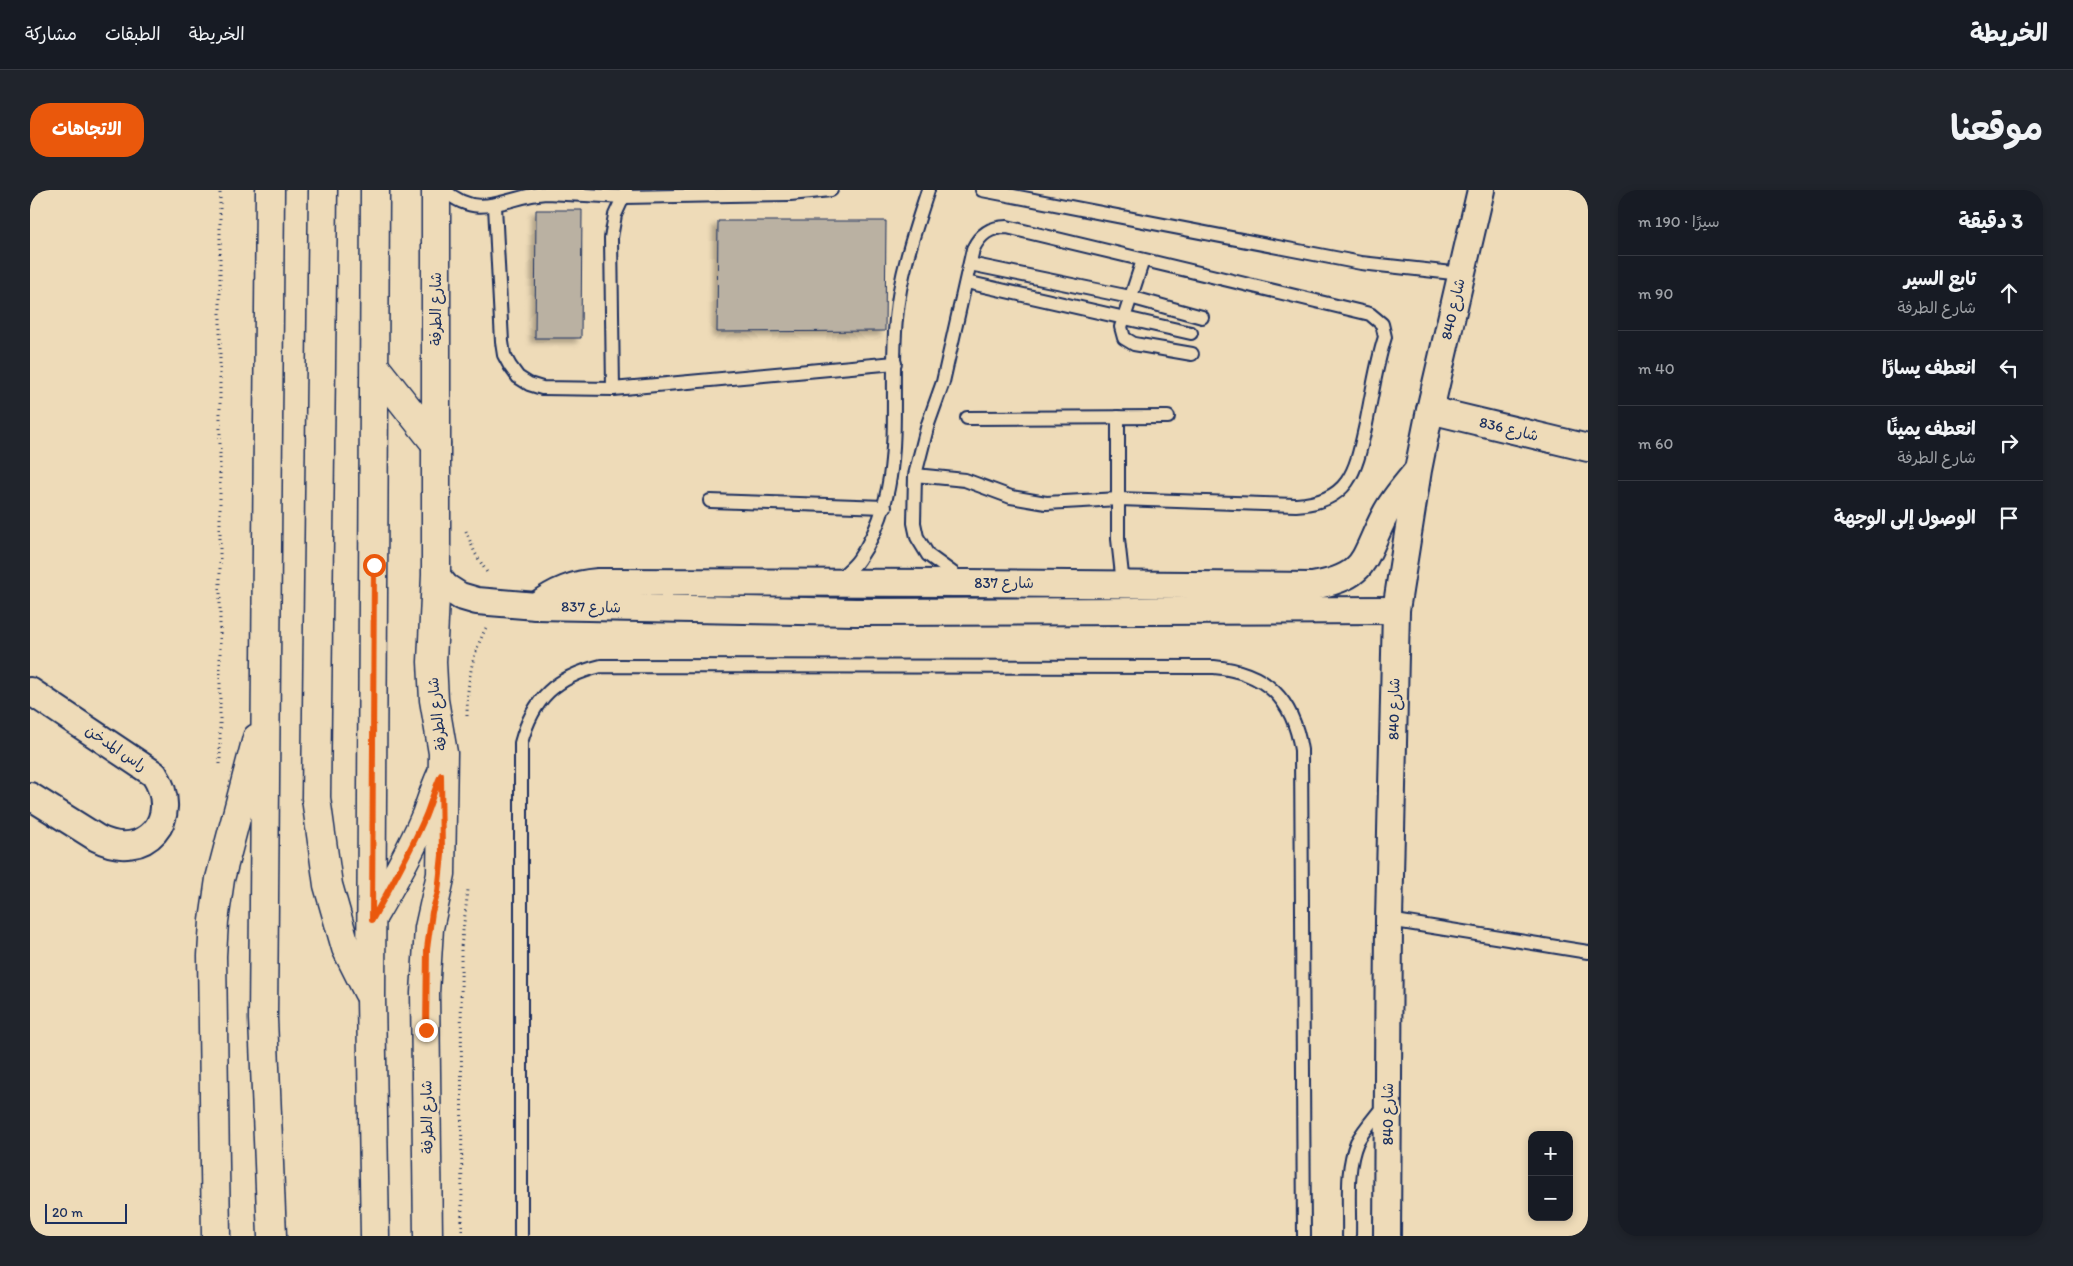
<!DOCTYPE html>
<html lang="ar">
<meta charset="utf-8">
<style>
:root{--surface:#171b24;--page:#20242c;--text:#f1f3f6;--muted:#9ea1a6;--line:#363941;--accent:#ea580c}
body{margin:0;font-family:Itim,"Playpen Sans Arabic",sans-serif;background:var(--page);color:var(--text);direction:rtl}
.controls{position:absolute;right:15px;bottom:15px;display:grid;overflow:hidden;border-radius:10px;box-shadow:0 2px 8px #0003}
.controls button{width:45px;height:45px;display:grid;place-items:center;padding:0;border:0;border-bottom:1px solid var(--line);background:var(--surface);color:var(--text);font:25px sans-serif}
.scale{position:absolute;left:15px;bottom:12px;width:82px;box-sizing:border-box;padding-left:5px;border:2px solid #1b2f5e;border-top:0;font-size:14px;line-height:18px;white-space:nowrap;color:#1b2f5e;-webkit-text-stroke:4px #eedbb8;paint-order:stroke}
.stop{position:absolute;width:15px;height:15px;margin:-11px;border:4px solid #ea580c;border-radius:50%;background:#fff}
.stop.end{background:#ea580c;border-color:#fff;box-shadow:0 1px 5px #0008}
.list{margin:0;padding:0;list-style:none}
h2{display:flex;justify-content:space-between;align-items:center;height:65px;margin:0;padding:0 20px;font-size:21px}
h2 small{font-size:16px;font-weight:400;color:var(--muted)}
.list li{display:grid;grid-template-columns:32px 1fr auto;gap:15px;align-items:center;box-sizing:border-box;height:75px;padding:0 20px;border-top:1px solid var(--line)}
.list b{display:block;font-size:19px;white-space:nowrap}
.list p{margin:0;font-size:16px;white-space:nowrap;color:var(--muted)}
.list em{font-size:16px;font-style:normal;color:var(--muted)}
.icon{flex:none;width:28px;height:28px;fill:none;stroke:currentColor;stroke-width:2;stroke-linecap:round;stroke-linejoin:round}
.map{position:relative;flex:none;width:1558px;height:1046px;overflow:hidden;direction:ltr;border-radius:20px}
header{display:flex;align-items:center;gap:30px;box-sizing:border-box;height:70px;padding:0 25px;background:var(--surface);border-bottom:1px solid var(--line)}
header strong{font-size:24px}
nav{display:flex;gap:28px;margin-inline-start:auto;font-size:18px}
.intro{display:flex;align-items:center;justify-content:space-between;box-sizing:border-box;height:120px;padding:0 30px}
h1{margin:0;font-size:35px}
.button{padding:12px 22px;border-radius:20px;background:var(--accent);color:#fff;font-size:18px;font-weight:700}
main{display:flex;gap:30px;padding:0 30px}
aside{flex:1;background:var(--surface);border-radius:20px;box-shadow:0 2px 8px #0003}
.map>svg:first-child{display:block}
.building{fill:#bab1a2;stroke:#1b2f5e;filter:url(#shadow)}
.lines{fill:none;stroke-linecap:round;stroke-linejoin:round}
.lane-casing{stroke:#1b2f5e;stroke-width:16}
.street-casing{stroke:#1b2f5e;stroke-width:30}
.secondary-casing{stroke:#1b2f5e;stroke-width:31}
.primary-casing{stroke:#1b2f5e;stroke-width:31}
.path{stroke:#1b2f5e;stroke-width:3;stroke-dasharray:1 4;stroke-linecap:butt}
.lane{stroke:#eedbb8;stroke-width:12}
.street{stroke:#eedbb8;stroke-width:26}
.secondary{stroke:#eedbb8;stroke-width:28}
.primary{stroke:#eedbb8;stroke-width:28}
.route{stroke:#ea580c;stroke-width:6}
.labels{text-anchor:middle;dominant-baseline:central;stroke-width:5;stroke-linejoin:round;paint-order:stroke}
.street-label{font-size:15px;fill:#1b2f5e;stroke:#eedbb8}
</style>
<header>
<strong>الخريطة</strong>
<nav><a>الخريطة</a><a>الطبقات</a><a>مشاركة</a></nav>
</header>
<div class="intro"><h1>موقعنا</h1><a class="button">الاتجاهات</a></div>
<main>
<aside>
<h2>3 دقيقة<small>سيرًا · 190 m</small></h2>
<ul class="list">
<li><svg class="icon" aria-label="ahead" viewBox="0 0 24 24"><path d="M12 20V5M6 11l6-6 6 6"/></svg><div><b>تابع السير</b><p>شارع الطرفة</p></div><em>90 m</em></li>
<li><svg class="icon" aria-label="left" viewBox="0 0 24 24"><path d="M17 20v-9H6M10 6l-5 5 5 5"/></svg><div><b>انعطف يسارًا</b></div><em>40 m</em></li>
<li><svg class="icon" aria-label="right" viewBox="0 0 24 24"><path d="M7 20v-9h11M14 6l5 5-5 5"/></svg><div><b>انعطف يمينًا</b><p>شارع الطرفة</p></div><em>60 m</em></li>
<li><svg class="icon" aria-label="arrive" viewBox="0 0 24 24"><path d="M6 21V4h12l-3 4 3 4H6"/></svg><div><b>الوصول إلى الوجهة</b></div></li>
</ul>
</aside>
<div class="map">
<svg width="1558" height="1046" viewBox="0 0 1558 1046">
<defs>
<filter id="shadow"><feDropShadow dx="-4.5" dy="4.5" stdDeviation="2.5" flood-color="#0004"/></filter>
</defs>
<rect width="100%" height="100%" fill="#eedbb8"/>
<filter id="ink" filterUnits="userSpaceOnUse"><feTurbulence type="fractalNoise" baseFrequency=".02" numOctaves="2"/><feDisplacementMap in="SourceGraphic" scale="10" xChannelSelector="R" yChannelSelector="G"/><feConvolveMatrix kernelMatrix="1 2 1 2 8 2 1 2 1" color-interpolation-filters="sRGB"/></filter>
<g filter="url(#ink)">
<g class="building">
<path d="M506,20H552L551,148H505Z"/>
<path d="M688,31H856L855,141L687,142Z"/>
</g>
<g class="lines">
<defs>
<g id="lane">
<path d="M414,0C450,32 476,6 516,3L594,7L760,4L801,0"/>
<path d="M952,0L1331,73L1432,84"/>
<path d="M465,16L472,152L474,165L480,176L488,187L499,194L512,198L583,199L865,173"/>
<path d="M1113,70L1091,137L1094,148L1104,154L1162,164"/>
<path d="M940,74L1100,107L1172,127"/>
<path d="M936,92L1161,143"/>
<path d="M583,199L581,48L585,25L596,1"/>
<path d="M1088,227V349L1093,394"/>
<path d="M937,228L1138,227"/>
<path d="M885,285L935,290L981,307L1016,313L1089,309L1266,315C1321,312 1326,279 1336,234C1342,205 1346,175 1355,147L1352,134L1340,124L977,37C960,37 950,44 943,59L913,192L898,234L885,285L884,333L887,347L898,365L931,389"/>
<path d="M680,311L855,317"/>
<path d="M808,390C815,383 824,377 829,369C879,297 858,210 866,129C870,84 884,43 898,0"/>
<path d="M1359,730L1558,762"/>
<path d="M491,1046V553C503,508 526,487 571,476L1184,477C1236,482 1263,509 1271,560L1274,1046"/>
<path d="M1319,1046C1320,1016 1315,980 1327,952C1334,939 1346,926 1355,914"/>
</g>
<g id="street">
<path d="M1400,220L1558,258"/>
<path d="M406,385L416,397L430,406L447,411L506,416L826,422L1366,420"/>
<path d="M506,416C526,401 544,394 568,392L936,393L1282,396C1338,387 1332,369 1355,325C1363,309 1376,295 1387,281"/>
<path d="M0,501L124,584C153,628 115,673 67,648L0,606"/>
<path d="M1357,1046L1359,730L1366,420L1388,280L1400,220L1451,0"/>
</g>
<path id="secondary" d="M398,1046L395,803L399,738L411,684L413,563L404,510L402,472L406,385V0"/>
<g id="primary">
<path d="M240,0L233,829L242,1046"/>
<path d="M293,0L286,608L298,695L316,758L338,802"/>
<path d="M346,178L406,254"/>
<path d="M342,728C361,695 381,661 396,625C401,611 405,598 411,585"/>
<path d="M186,1046L182,766L184,731L190,689L227,548"/>
<path d="M345,1046L341,808L345,0"/>
</g>
</defs>
<use href="#lane" class="lane-casing"/>
<use href="#street" class="street-casing"/>
<use href="#secondary" class="secondary-casing"/>
<use href="#primary" class="primary-casing"/>
<g class="path">
<path d="M436,341L445,363L458,384"/>
<path d="M437,526C437,494 441,467 456,438"/>
<path d="M190,574V0"/>
<path d="M432,1046L431,757L438,700"/>
</g>
<use href="#lane" class="lane"/>
<use href="#street" class="street"/>
<use href="#secondary" class="secondary"/>
<use href="#primary" class="primary"/>
</g>
</g>
<g class="lines" filter="url(#ink)">
<path class="route" d="M344,375L342,730C361,696 381,661 396,625C401,612 405,598 411,585L412,665L408,702L402,722L397,759L396,840"/>
</g>
<g class="labels">
<g class="street-label">
<text transform="translate(406 119) rotate(-90)">شارع الطرفة</text>
<text transform="translate(1423 119) rotate(-77)">شارع 840</text>
<text transform="translate(1479 239) rotate(14)">شارع 836</text>
<text x="974" y="393">شارع 837</text>
<text transform="translate(561 417) rotate(1)">شارع 837</text>
<text transform="translate(1364 519) rotate(-89)">شارع 840</text>
<text transform="translate(407 524) rotate(-97)">شارع الطرفة</text>
<text transform="translate(86 558) rotate(34)">راس المدخن</text>
<text transform="translate(1358 924) rotate(-90)">شارع 840</text>
<text transform="translate(397 927) rotate(-91)">شارع الطرفة</text>
</g>
</g>
</svg>
<div class="controls">
<button>+</button>
<button>−</button>
</div>
<div class="scale">20 m</div>
<div class="stop" style="left:344px;top:375px"></div>
<div class="stop end" style="left:396px;top:840px"></div>
</div>
</main>
